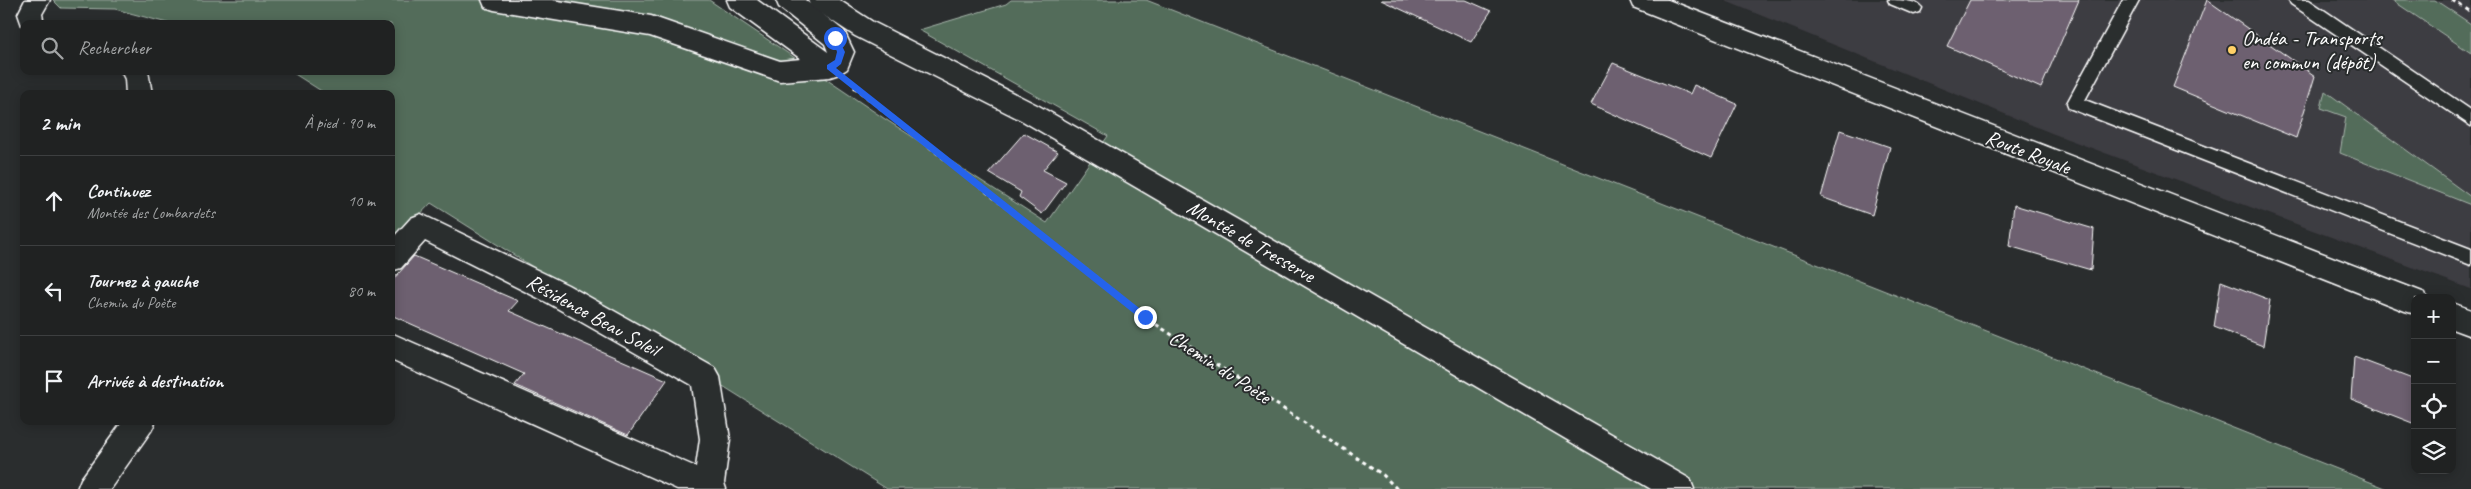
<!DOCTYPE html>
<html lang="fr">
<meta charset="utf-8">
<style>
:root{--surface:#202222;--page:#2d2f2f;--text:#f1f3f6;--muted:#a2a4a5;--line:#3d3f40}
body{margin:0;font-family:Caveat,sans-serif;background:var(--page);color:var(--text)}
.controls{position:absolute;right:15px;bottom:15px;display:grid;overflow:hidden;border-radius:10px;box-shadow:0 2px 12px #0003}
.controls button{width:45px;height:45px;display:grid;place-items:center;padding:0;border:0;border-bottom:1px solid var(--line);background:var(--surface);color:var(--text);font:25px sans-serif}
.stop{position:absolute;width:15px;height:15px;margin:-11px;border:4px solid #2563eb;border-radius:50%;background:#fff}
.stop.end{background:#2563eb;border-color:#fff;box-shadow:0 1px 5px #0008}
.list{margin:0;padding:0;list-style:none}
h2{display:flex;justify-content:space-between;align-items:center;height:65px;margin:0;padding:0 20px;font-size:21px}
h2 small{font-size:16px;font-weight:400;color:var(--muted)}
.list li{display:grid;grid-template-columns:32px 1fr auto;gap:15px;align-items:center;box-sizing:border-box;height:90px;padding:0 20px;border-top:1px solid var(--line)}
.list b{display:block;font-size:19px;white-space:nowrap}
.list p{margin:0;font-size:16px;white-space:nowrap;color:var(--muted)}
.list em{font-size:16px;font-style:normal;color:var(--muted)}
.icon{flex:none;width:28px;height:28px;fill:none;stroke:currentColor;stroke-width:2;stroke-linecap:round;stroke-linejoin:round}
.map{position:relative;flex:none;width:2471px;height:489px;overflow:hidden}
.search{position:absolute;background:var(--surface);box-shadow:0 2px 12px #0003;left:20px;top:20px;width:375px;height:55px;display:flex;align-items:center;gap:12px;box-sizing:border-box;padding:0 18px;border-radius:10px;color:var(--muted);font-size:19px}
.panel{position:absolute;background:var(--surface);box-shadow:0 2px 12px #0003;left:20px;top:90px;width:375px;height:335px;border-radius:10px}
.map>svg:first-child{display:block}
.built{fill:#3e3c42}
.green{fill:#526c5a;stroke:#a8b6ac}
.building{fill:#6d606f;stroke:#fff}
.lines{fill:none;stroke-linecap:round;stroke-linejoin:round}
.lane-casing{stroke:#fff;stroke-width:3}
.street-casing{stroke:#fff;stroke-width:3}
.secondary-casing{stroke:#fff;stroke-width:3}
.path{stroke:#fff;stroke-width:3;stroke-dasharray:4 4;stroke-linecap:butt}
.lane{fill:#2a2d2e;fill-rule:evenodd}
.street{fill:#2a2d2e;fill-rule:evenodd}
.secondary{fill:#2a2d2e;fill-rule:evenodd}
.route{fill:#2563eb}
.poi-dot{fill:#ffd166;stroke:#2a2d2e;stroke-width:2}
.labels{text-anchor:middle;dominant-baseline:central;stroke-width:4;stroke-linejoin:round;paint-order:stroke}
.poi-label{font-size:21px;fill:#fff;stroke:#2a2d2e;text-anchor:start}
.street-label{font-size:21px;fill:#fff;stroke:#2a2d2e}
</style>
<div class="map">
<svg width="2471" height="489" viewBox="0 0 2471 489">
<rect width="100%" height="100%" fill="#2a2d2e"/>
<filter id="ink" filterUnits="userSpaceOnUse"><feTurbulence type="fractalNoise" baseFrequency=".02" numOctaves="2"/><feDisplacementMap in="SourceGraphic" scale="10" xChannelSelector="R" yChannelSelector="G"/><feConvolveMatrix kernelMatrix="1 2 1 2 8 2 1 2 1" color-interpolation-filters="sRGB"/></filter>
<g filter="url(#ink)">
<path class="built" d="M1723,0H2471V289L2054,134Z"/>
<g class="green">
<path d="M53,0H709L885,119L1047,223L1108,136L919,30L1006,4L1011,0H1146L2388,489H887L431,203L391,245V94H326L290,71H391V24H171L115,9L61,8Z"/>
<path d="M2392,0H2435L2471,24V53Z"/>
<path d="M2325,91L2471,197V205L2340,153L2346,117L2321,108Z"/>
</g>
<g class="building">
<path d="M1381,0H1466L1491,11L1471,42Z"/>
<path d="M1970,0H2079L2041,88L1947,46Z"/>
<path d="M2207,0L2315,76L2296,138L2173,87Z"/>
<path d="M1613,63L1690,94L1694,85L1737,104L1711,158L1591,104Z"/>
<path d="M1840,130L1890,147L1872,215L1821,197Z"/>
<path d="M1024,133L1058,152L1043,170L1066,182L1042,214L1019,197L1021,192L989,173Z"/>
<path d="M2014,205L2094,229L2091,270L2009,246Z"/>
<path d="M414,256L518,301L509,311L667,380L628,435L515,385L524,374L391,315V282Z"/>
<path d="M2221,281L2270,300L2263,346L2214,327Z"/>
<path d="M2354,357L2415,380V424L2351,399Z"/>
</g>
<g class="lines">
<defs>
<g id="lane">
<path d="M1888,0C1899,0 1916,0 1922,8L1920,12L1914,14L1890,4Z"/>
<path d="M2123,0H2139L2085,100L2471,249V265L2069,108L2067,103Z"/>
<path d="M2289,0H2309L2471,110V126L2291,4Z"/>
</g>
<g id="street">
<path d="M25,0H50L42,14L44,24H24V31L18,14Z"/>
<path d="M482,0H552L651,16L780,61L801,59L730,7L727,0H757L828,52L825,44L779,7L776,0H805L844,31L854,52L847,69L839,74L830,77L780,81L650,36L494,10L485,7Z"/>
<path d="M1630,0H1668L2425,293L2427,298H2415V314L2405,311L1633,7Z"/>
<path d="M121,71H148L152,94H126L125,79Z"/>
<path d="M421,214L568,285L715,368L720,377L730,439L724,483L726,489H677L391,360V333L696,467L700,439L692,385L548,303L425,241L401,268L391,271V240L411,218Z"/>
<path d="M2452,303L2471,310V336L2452,329Z"/>
<path d="M123,421H156L151,431L110,489H77L81,479Z"/>
</g>
<path id="secondary" d="M808,0H839L873,22L1039,106L1690,479L1694,489H1651L1021,120L855,36L811,7Z"/>
</defs>
<use href="#lane" class="lane-casing"/>
<use href="#street" class="street-casing"/>
<use href="#secondary" class="secondary-casing"/>
<g class="path">
<path d="M2452,0L2471,12"/>
<path d="M854,87L1145,317L1383,475L1397,489"/>
</g>
<use href="#lane" class="lane"/>
<use href="#street" class="street"/>
<use href="#secondary" class="secondary"/>
</g>
</g>
<path class="route" d="M832,36H837L845,52L841,64L836,68L1148,315V320H1142L827,69V65L835,60L837,52Z"/>
<circle class="poi-dot" cx="2232" cy="50" r="5"/>
<g class="labels">
<g class="poi-label">
<text x="2242" y="38">Ondéa - Transports<tspan x="2242" dy="24">en commun (dépôt)</tspan></text>
</g>
<g class="street-label">
<text transform="translate(2028 152) rotate(21)">Route Royale</text>
<text transform="translate(1251 241) rotate(30)">Montée de Tresserve</text>
<text transform="translate(593 315) rotate(29)">Résidence Beau Soleil</text>
<text transform="translate(1220 367) rotate(33)">Chemin du Poète</text>
</g>
</g>
</svg>
<div class="controls">
<button>+</button>
<button>−</button>
<button><svg class="icon" aria-label="locate" viewBox="0 0 24 24"><circle cx="12" cy="12" r="6"/><path d="M12 2v4M12 18v4M2 12h4M18 12h4"/></svg></button>
<button><svg class="icon" aria-label="layers" viewBox="0 0 24 24"><path d="M12 4l9 5-9 5-9-5zM3 14l9 5 9-5"/></svg></button>
</div>
<div class="stop" style="left:835px;top:38px"></div>
<div class="stop end" style="left:1145px;top:317px"></div>
<div class="search"><svg class="icon" aria-label="search" viewBox="0 0 24 24"><circle cx="10" cy="10" r="6"/><path d="M15 15l6 6"/></svg>Rechercher</div>
<section class="panel">
<h2>2 min<small>À pied · 90 m</small></h2>
<ul class="list">
<li><svg class="icon" aria-label="ahead" viewBox="0 0 24 24"><path d="M12 20V5M6 11l6-6 6 6"/></svg><div><b>Continuez</b><p>Montée des Lombardets</p></div><em>10 m</em></li>
<li><svg class="icon" aria-label="left" viewBox="0 0 24 24"><path d="M17 20v-9H6M10 6l-5 5 5 5"/></svg><div><b>Tournez à gauche</b><p>Chemin du Poète</p></div><em>80 m</em></li>
<li><svg class="icon" aria-label="arrive" viewBox="0 0 24 24"><path d="M6 21V4h12l-3 4 3 4H6"/></svg><div><b>Arrivée à destination</b></div></li>
</ul>
</section>
</div>
